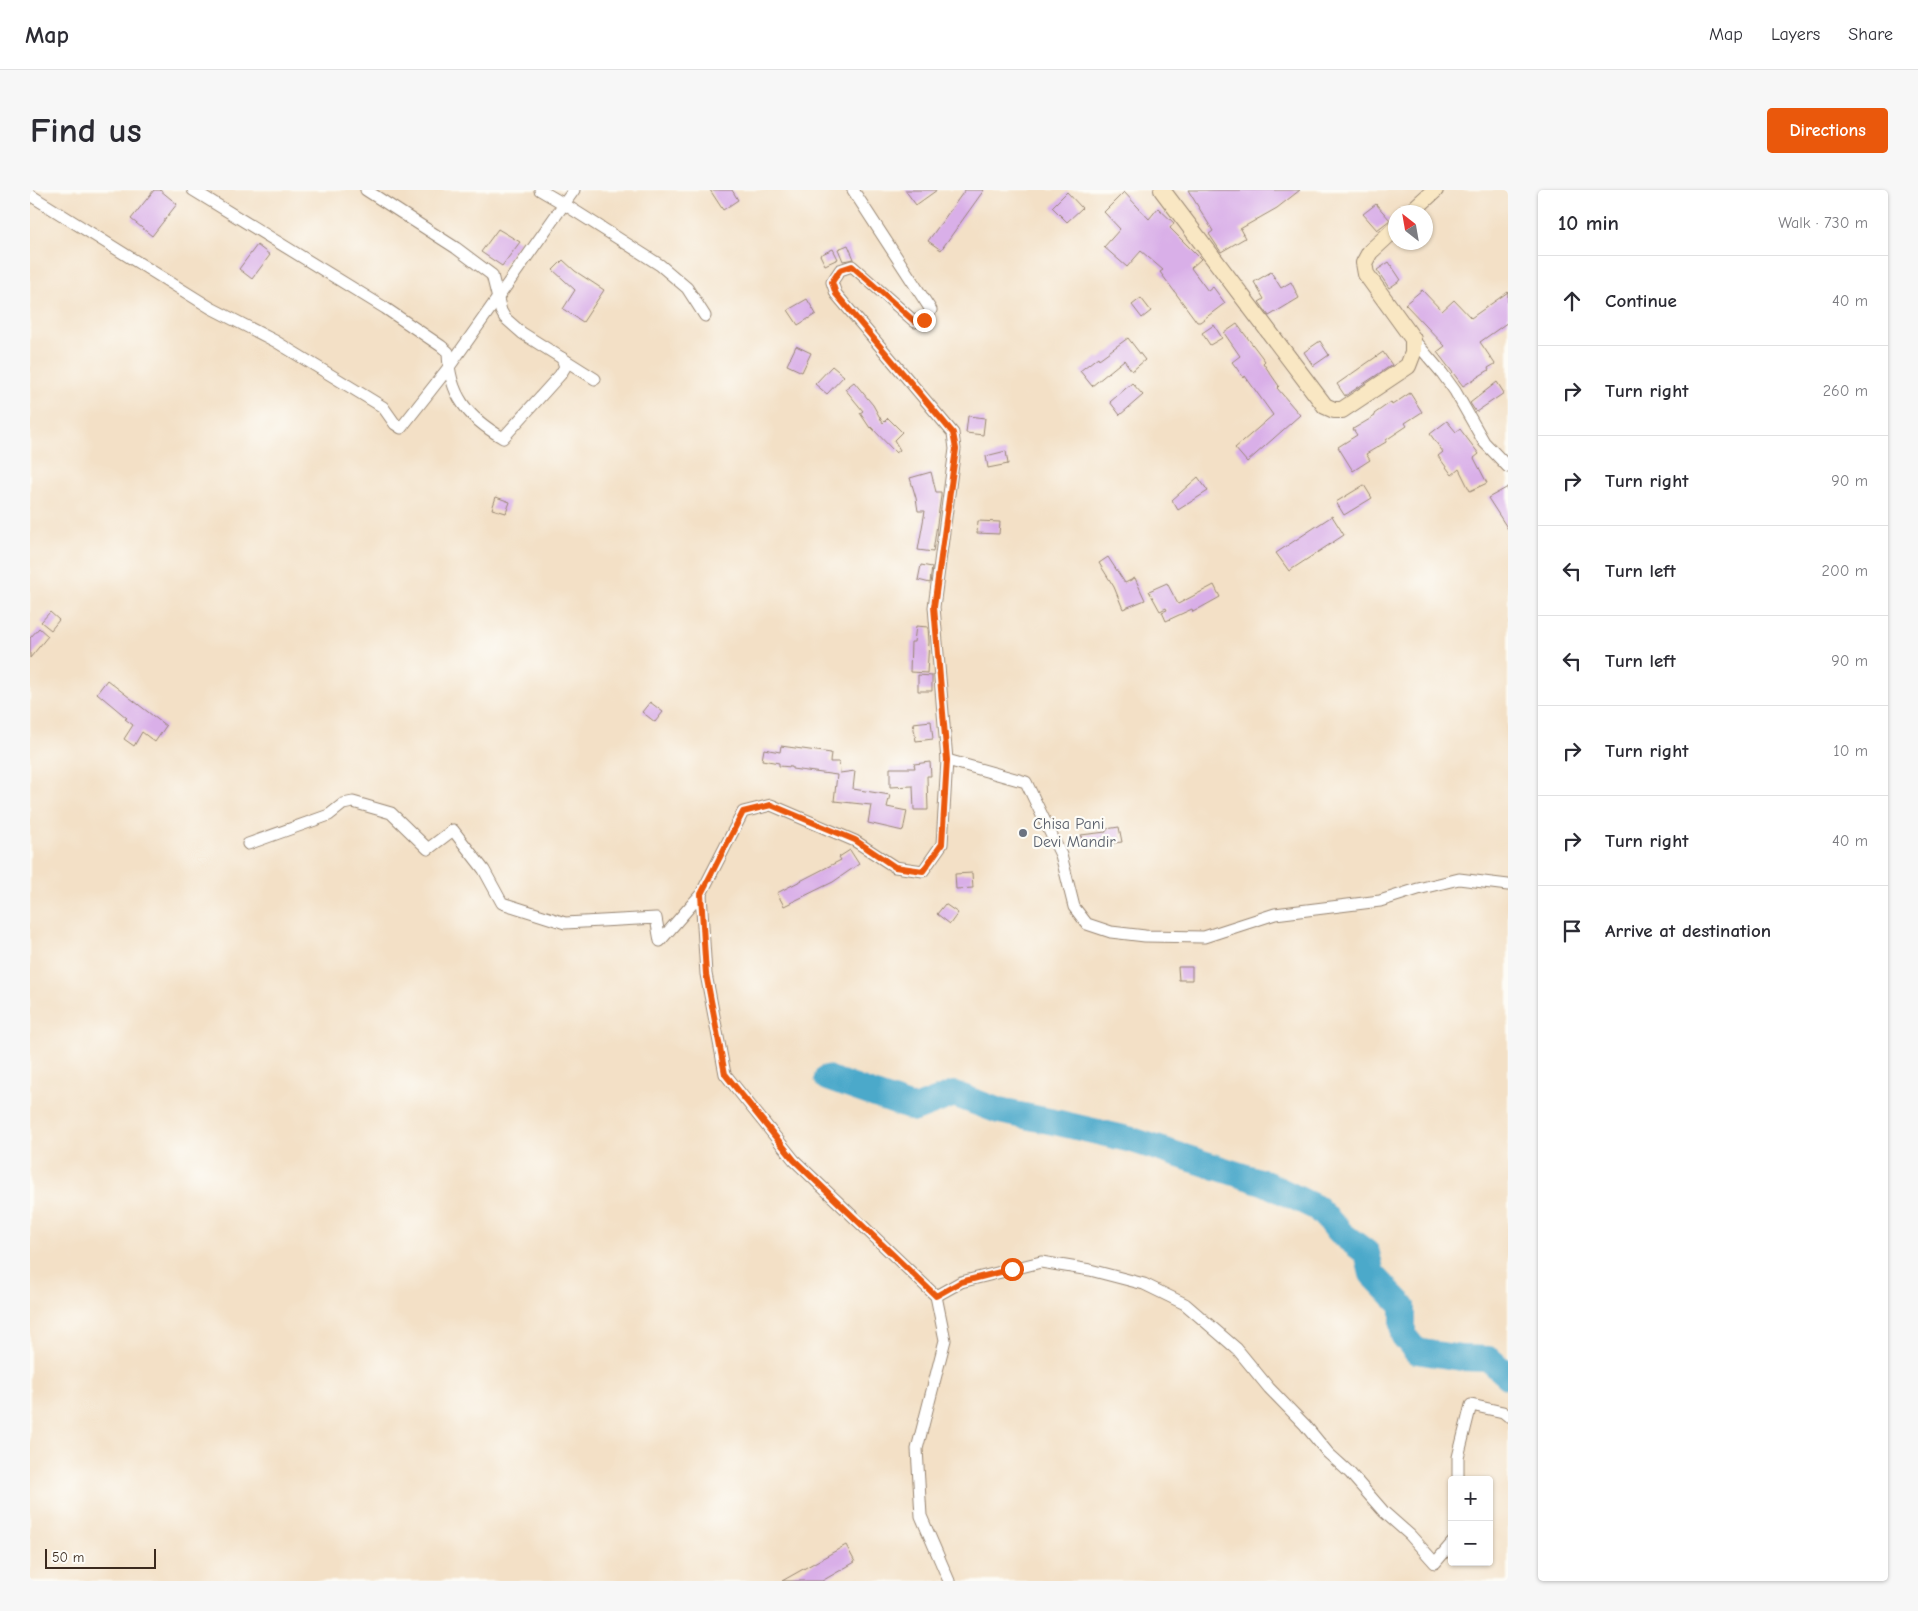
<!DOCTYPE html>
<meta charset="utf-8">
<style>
:root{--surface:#fff;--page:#f7f7f7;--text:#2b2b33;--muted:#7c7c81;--line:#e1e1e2;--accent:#ea580c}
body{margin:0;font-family:"Comic Neue",sans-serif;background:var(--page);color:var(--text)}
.controls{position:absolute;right:15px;bottom:15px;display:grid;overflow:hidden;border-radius:5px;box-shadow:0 1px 4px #0004}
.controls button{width:45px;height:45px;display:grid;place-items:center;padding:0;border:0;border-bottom:1px solid var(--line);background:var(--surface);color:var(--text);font:25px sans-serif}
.compass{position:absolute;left:1358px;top:15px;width:45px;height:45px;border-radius:50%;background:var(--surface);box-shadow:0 1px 4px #0004;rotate:329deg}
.scale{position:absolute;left:15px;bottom:12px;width:111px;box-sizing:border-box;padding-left:5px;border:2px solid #3b2a1e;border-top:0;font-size:14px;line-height:18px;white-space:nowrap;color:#3b2a1e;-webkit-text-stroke:4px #fdfcf7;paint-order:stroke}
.stop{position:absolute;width:15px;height:15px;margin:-11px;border:4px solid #ea580c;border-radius:50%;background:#fff}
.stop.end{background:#ea580c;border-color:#fff;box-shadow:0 1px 5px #0008}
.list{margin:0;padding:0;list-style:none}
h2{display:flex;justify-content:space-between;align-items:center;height:65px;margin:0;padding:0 20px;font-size:21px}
h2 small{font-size:16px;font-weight:400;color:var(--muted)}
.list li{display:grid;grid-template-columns:32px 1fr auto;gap:15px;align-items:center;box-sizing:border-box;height:90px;padding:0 20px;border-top:1px solid var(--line)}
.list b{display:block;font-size:19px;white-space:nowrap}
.list em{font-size:16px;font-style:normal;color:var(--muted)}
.icon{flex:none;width:28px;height:28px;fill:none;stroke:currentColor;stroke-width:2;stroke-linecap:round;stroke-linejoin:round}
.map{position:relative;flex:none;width:1478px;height:1391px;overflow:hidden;border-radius:5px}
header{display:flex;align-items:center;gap:30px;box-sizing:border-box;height:70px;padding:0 25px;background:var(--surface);border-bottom:1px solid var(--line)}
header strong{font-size:24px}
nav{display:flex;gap:28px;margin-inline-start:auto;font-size:18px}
.intro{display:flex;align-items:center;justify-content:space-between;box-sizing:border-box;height:120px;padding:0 30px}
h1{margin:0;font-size:35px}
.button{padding:12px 22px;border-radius:5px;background:var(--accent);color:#fff;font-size:18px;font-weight:700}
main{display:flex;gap:30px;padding:0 30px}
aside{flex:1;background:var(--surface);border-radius:5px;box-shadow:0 1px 4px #0004}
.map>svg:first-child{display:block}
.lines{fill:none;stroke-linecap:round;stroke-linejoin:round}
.river{stroke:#4ca9ca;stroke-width:26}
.building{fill:#d9afe8}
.street-casing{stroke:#978572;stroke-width:13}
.secondary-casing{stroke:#978572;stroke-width:18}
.street{stroke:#fff;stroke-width:11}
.secondary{stroke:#f9e7c3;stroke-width:16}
.route{stroke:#ea580c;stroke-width:6}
.worship-dot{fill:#6b7280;stroke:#fdfcf7;stroke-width:2}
.labels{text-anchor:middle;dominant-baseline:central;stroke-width:4.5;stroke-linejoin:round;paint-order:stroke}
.worship-label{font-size:16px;fill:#5b616d;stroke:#fdfcf7;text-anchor:start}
</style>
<header>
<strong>Map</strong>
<nav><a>Map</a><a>Layers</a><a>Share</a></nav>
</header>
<div class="intro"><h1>Find us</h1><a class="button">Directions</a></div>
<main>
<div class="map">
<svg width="1478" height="1391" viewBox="0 0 1478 1391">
<rect width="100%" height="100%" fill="#fdfcf7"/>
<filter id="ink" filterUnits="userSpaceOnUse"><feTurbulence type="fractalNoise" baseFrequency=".02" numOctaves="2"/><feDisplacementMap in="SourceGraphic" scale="10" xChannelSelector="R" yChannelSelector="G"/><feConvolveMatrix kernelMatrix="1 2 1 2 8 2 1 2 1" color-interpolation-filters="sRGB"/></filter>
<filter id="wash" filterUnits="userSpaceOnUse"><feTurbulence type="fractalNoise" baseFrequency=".0096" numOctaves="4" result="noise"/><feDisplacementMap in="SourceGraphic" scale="20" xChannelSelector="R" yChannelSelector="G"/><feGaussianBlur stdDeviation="1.12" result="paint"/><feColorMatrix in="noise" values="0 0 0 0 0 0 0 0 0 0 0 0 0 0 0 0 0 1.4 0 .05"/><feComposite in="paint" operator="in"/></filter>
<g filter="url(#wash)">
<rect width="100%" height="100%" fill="#f3e0c6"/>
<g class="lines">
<path class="river" d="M797,888L885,919L924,904L969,921L1029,933L1102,950L1235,993L1287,1018L1313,1045L1337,1063L1342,1084L1373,1116V1145L1386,1161L1431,1168L1459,1169L1478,1186"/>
</g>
<g id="blocks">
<g class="building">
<path d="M124,0H130L147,14L122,46L101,29Z"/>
<path d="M680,0H702L708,10L693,20Z"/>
<path d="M875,0H907L886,15Z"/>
<path d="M935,0H954L911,60L898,51Z"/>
<path d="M1158,0H1270L1247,18L1210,39L1215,48L1191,62L1179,44L1183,41Z"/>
<path d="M1037,2L1052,18L1037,32L1022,17Z"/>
<path d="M1094,2L1119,29L1128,18L1144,33L1140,38L1171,69L1161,78L1178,101L1183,97L1195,113L1170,132H1167L1130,82L1133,80L1111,61L1097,77L1074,57L1090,39L1074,22Z"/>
<path d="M1346,14L1360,30L1347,40L1333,24Z"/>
<path d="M468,39L490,52L472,76L451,62Z"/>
<path d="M227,55L240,65L222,89L209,79Z"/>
<path d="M818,55L824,69L813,71L808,59Z"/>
<path d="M803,59L808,69L795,75L790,65Z"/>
<path d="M533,70L545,81L574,100L553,132L533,119L545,100L523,80Z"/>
<path d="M1359,72L1371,90L1359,98L1347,80Z"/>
<path d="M1241,82L1251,98L1261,92L1269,108L1239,126L1229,112L1234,109L1224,92Z"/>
<path d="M1392,100L1412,121L1424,110L1441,128L1478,102V132L1450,152L1465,174L1458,178L1459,180L1433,196L1407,162L1415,156L1375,114Z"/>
<path d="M1111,108L1121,121L1112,128L1102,115Z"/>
<path d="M777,109L786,124L768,135L758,120Z"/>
<path d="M1207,134L1235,171L1233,173L1249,196L1247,198L1270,225L1217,272L1205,258L1243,225L1215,186L1214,188L1202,172L1210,166L1194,143Z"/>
<path d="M1184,135L1192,148L1180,155L1172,143Z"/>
<path d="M1098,148L1115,170L1102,181L1094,170L1062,196L1050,181L1068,167L1069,169Z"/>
<path d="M1290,151L1299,165L1283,176L1274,162Z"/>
<path d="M766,156L781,163L772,182L757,175Z"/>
<path d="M1353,162L1362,175L1315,206L1307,194Z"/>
<path d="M802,176L814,186L797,204L785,194Z"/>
<path d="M824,192L843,215L853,233L858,228L872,242L864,250L870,260L866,263L841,237L840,238L830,223L833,221L815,199Z"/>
<path d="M1467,192L1474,203L1446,222L1440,213Z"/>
<path d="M1102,193L1113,205L1090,225L1080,212Z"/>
<path d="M1380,203L1392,222L1375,233L1377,236L1356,250V252L1336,264L1340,270L1323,281L1308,257L1327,245L1323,239L1345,226L1344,224L1361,212L1362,215Z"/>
<path d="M938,226L955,228L953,245L936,243Z"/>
<path d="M1417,231L1426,242L1430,239L1449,264L1444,268L1457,293L1440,301L1429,279L1422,285L1408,266L1413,262L1400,244Z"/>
<path d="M976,261L978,274L958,278L956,266Z"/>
<path d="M901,282L906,302H911V306L903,362L888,360L895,321H888L886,308L880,288Z"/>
<path d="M1168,287L1178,301L1148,320L1142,310Z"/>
<path d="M1334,295L1342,308L1314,325L1306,312Z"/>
<path d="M1478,297V339L1458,308Z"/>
<path d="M466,307L480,312L476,323L462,319Z"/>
<path d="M1302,326L1314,345L1259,381L1246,363Z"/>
<path d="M948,331L970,332L969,344L947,343Z"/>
<path d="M1078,367L1095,393L1105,388L1115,410L1093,419L1084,397L1069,373Z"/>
<path d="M891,375L902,377L900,393L888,390Z"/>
<path d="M1137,393L1148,414L1184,395L1190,407L1163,422L1162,419L1136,431L1132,422L1137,420L1136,418L1130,421L1119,401Z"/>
<path d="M20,422L29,430L21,440L11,432Z"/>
<path d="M886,436L898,437L899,452L897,483L880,482L881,452H884Z"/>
<path d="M9,438L18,446L0,468V448Z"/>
<path d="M888,485L902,486V501H888Z"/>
<path d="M77,490L136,536L125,552L112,542L104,556L94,549L103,535L95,529L97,528L67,503Z"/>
<path d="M620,512L633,522L625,532L612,522Z"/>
<path d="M901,531L903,549L886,551L883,533Z"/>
<path d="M751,556L801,563L800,572H809L810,583L825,581L823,599L860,605L857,617L877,621L873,641L838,633L841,615L804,611L807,585L762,579V577L749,576V573L732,570L734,559L750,562Z"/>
<path d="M900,572L901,586H897L898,620H884L883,596L860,597V578H885L884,574Z"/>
<path d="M1089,637L1092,652L1053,657L1051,645L1076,642V639Z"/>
<path d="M820,660L829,674L803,692L754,716L747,703L811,670L809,667Z"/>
<path d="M942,683L943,698L926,699L925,684Z"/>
<path d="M915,714L928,723L920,734L907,724Z"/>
<path d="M1148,777H1162V790H1149Z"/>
<path d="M816,1355L825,1372L792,1391H752Z"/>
</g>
</g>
</g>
<g filter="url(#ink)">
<use href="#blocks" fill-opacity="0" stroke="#978572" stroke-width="1"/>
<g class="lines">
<defs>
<g id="street">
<path d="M163,0L355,118L411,156L418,162C419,205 437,227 473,248L530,185L535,177L532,168"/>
<path d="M336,0L426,58L462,85L471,121L475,128L492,143L565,189"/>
<path d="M544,0L534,14L630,75L657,98L675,126"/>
<path d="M823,0L901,120L894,130L885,132L822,76L810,80L802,92L806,104L923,243L925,259L904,417L917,570L912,654L893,681L865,677L825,651L741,615L713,622L671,704L676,784L695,884L764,970L906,1106L915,1150L887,1259L891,1326L919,1391"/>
<path d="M0,5L181,118L245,151L353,217L365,234L371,238L419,177L534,14L510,0"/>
<path d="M1383,149L1412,183L1425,201L1454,252L1478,277"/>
<path d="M917,570L996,592L1031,665L1044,717L1057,734L1081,742L1115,746L1174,747L1245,724L1350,711L1388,699L1429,689L1478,695"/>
<path d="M218,654L299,625L313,614L323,612L361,623L398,659L423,640L454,680L472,713L535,733L626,728L630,751L671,704"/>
<path d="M906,1106L931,1092L1011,1072L1060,1080L1114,1094L1155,1114L1207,1159L1239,1198L1275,1235L1298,1263L1320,1283L1354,1322L1380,1345L1405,1373L1422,1353"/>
<path d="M1428,1290V1267L1441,1215L1473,1222L1478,1226"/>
</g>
<g id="secondary">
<path d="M1132,0L1295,216L1304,220H1312L1378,176L1383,163V149L1336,84L1334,73L1340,62L1366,38"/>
<path d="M1381,22L1405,0"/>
</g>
</defs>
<use href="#street" class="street-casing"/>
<use href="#secondary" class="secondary-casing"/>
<use href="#street" class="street"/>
<use href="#secondary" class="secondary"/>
</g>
</g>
<g class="lines" filter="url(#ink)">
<path class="route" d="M894,130L885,132L822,76L810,80L802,92L806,104L923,243L926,259L904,417L917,570L912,654L893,681L865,677L825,650L741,615L713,622L671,704L676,784L695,884L764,970L906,1106L931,1092L982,1079"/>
</g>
<circle class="worship-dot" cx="993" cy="643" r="5"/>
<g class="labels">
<g class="worship-label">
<text x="1003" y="634">Chisa Pani<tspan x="1003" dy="18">Devi Mandir</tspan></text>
</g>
</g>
</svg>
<div class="controls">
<button>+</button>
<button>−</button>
</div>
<svg class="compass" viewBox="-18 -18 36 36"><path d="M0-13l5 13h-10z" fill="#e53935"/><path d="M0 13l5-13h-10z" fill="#7c7c81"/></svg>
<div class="scale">50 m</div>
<div class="stop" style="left:982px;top:1079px"></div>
<div class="stop end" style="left:894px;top:130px"></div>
</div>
<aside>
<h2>10 min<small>Walk · 730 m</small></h2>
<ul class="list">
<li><svg class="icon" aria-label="ahead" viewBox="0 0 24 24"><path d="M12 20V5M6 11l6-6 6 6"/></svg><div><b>Continue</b></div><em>40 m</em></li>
<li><svg class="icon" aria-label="right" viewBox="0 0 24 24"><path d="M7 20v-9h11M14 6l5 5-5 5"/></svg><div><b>Turn right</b></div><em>260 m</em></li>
<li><svg class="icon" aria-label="right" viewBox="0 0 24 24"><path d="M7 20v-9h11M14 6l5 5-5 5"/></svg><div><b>Turn right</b></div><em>90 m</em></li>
<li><svg class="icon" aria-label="left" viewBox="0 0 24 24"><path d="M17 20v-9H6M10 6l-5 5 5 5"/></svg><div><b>Turn left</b></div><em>200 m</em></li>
<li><svg class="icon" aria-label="left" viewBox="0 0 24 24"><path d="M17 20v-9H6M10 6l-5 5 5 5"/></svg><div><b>Turn left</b></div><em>90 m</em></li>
<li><svg class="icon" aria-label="right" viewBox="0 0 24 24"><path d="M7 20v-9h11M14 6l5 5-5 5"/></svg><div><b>Turn right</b></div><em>10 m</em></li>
<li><svg class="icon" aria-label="right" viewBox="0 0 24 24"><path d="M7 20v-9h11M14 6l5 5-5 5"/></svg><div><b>Turn right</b></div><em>40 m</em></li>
<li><svg class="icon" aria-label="arrive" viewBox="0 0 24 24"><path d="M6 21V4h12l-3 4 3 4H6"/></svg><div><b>Arrive at destination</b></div></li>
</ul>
</aside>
</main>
